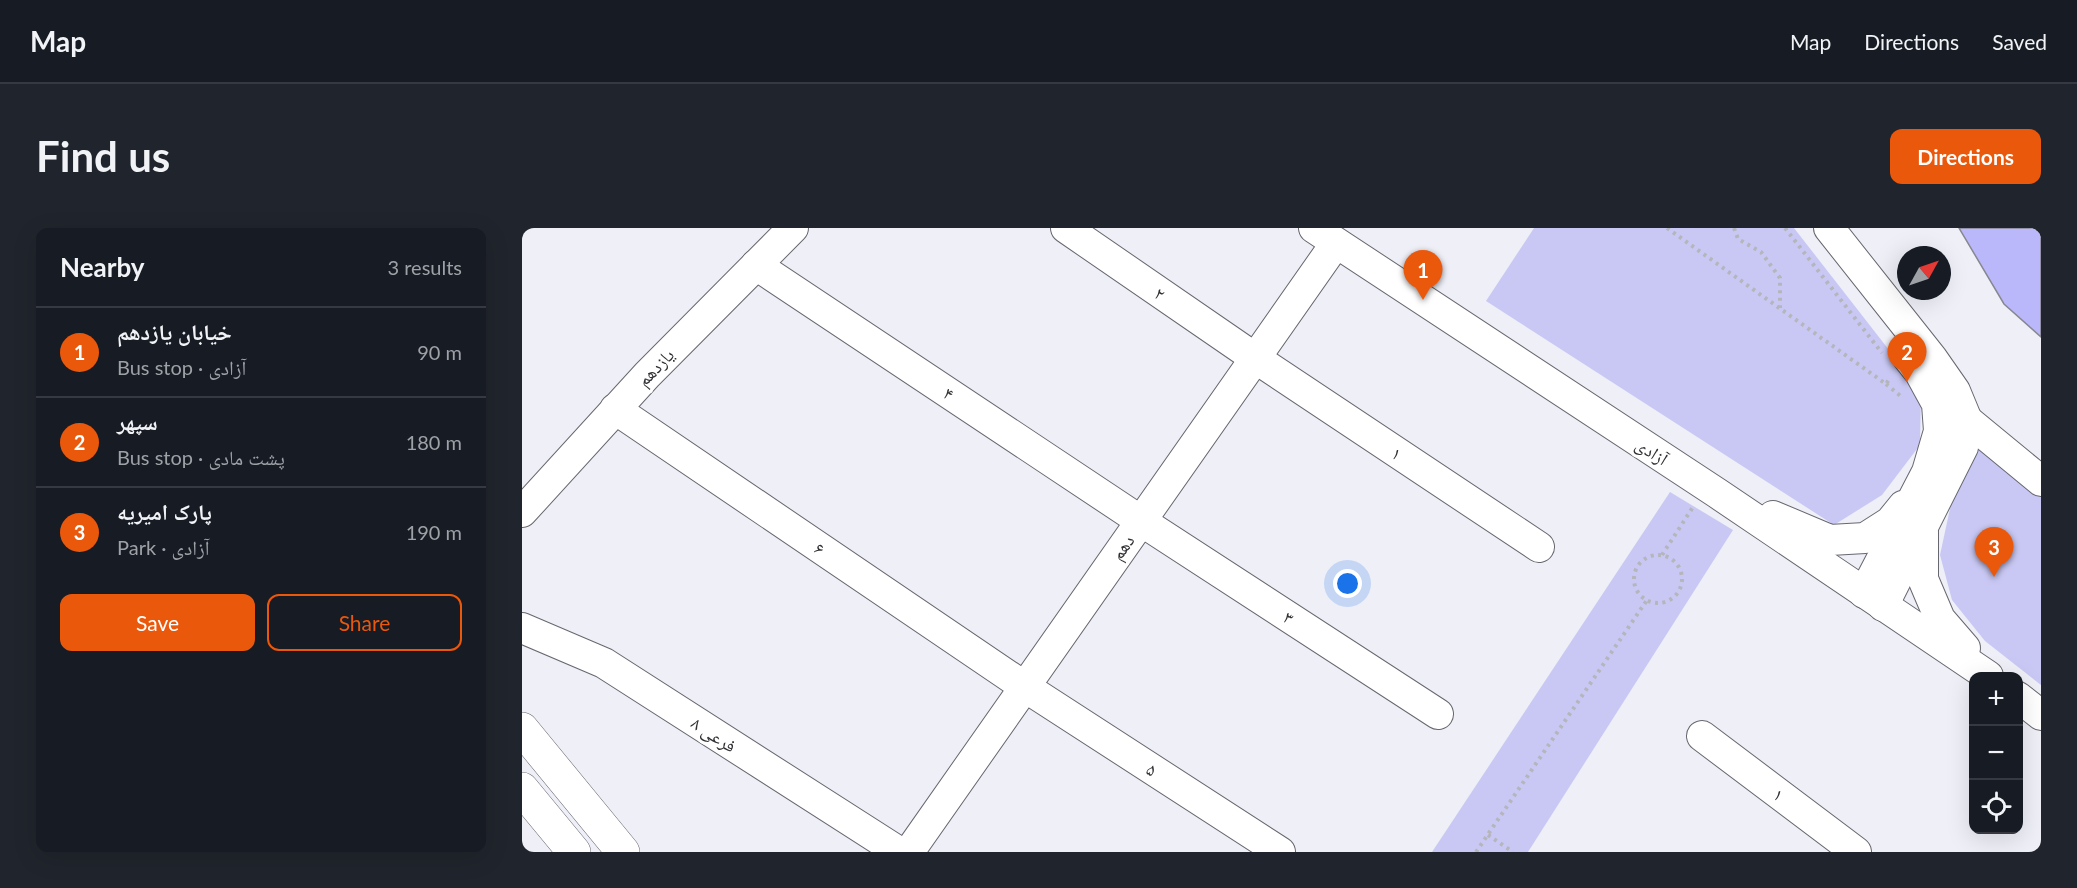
<!DOCTYPE html>
<meta charset="utf-8">
<style>
:root{--surface:#171b24;--page:#20242c;--text:#f1f3f6;--muted:#9ea1a6;--line:#363941;--accent:#ea580c}
body{margin:0;font-family:Lato,"Noto Naskh Arabic",sans-serif;background:var(--page);color:var(--text)}
.controls{position:absolute;right:18px;bottom:18px;display:grid;overflow:hidden;border-radius:12px;box-shadow:0 6px 24px #0002}
.controls button{width:54px;height:54px;display:grid;place-items:center;padding:0;border:0;border-bottom:2px solid var(--line);background:var(--surface);color:var(--text);font:30px sans-serif}
.compass{position:absolute;left:1375px;top:18px;width:54px;height:54px;border-radius:50%;background:var(--surface);box-shadow:0 6px 24px #0002;rotate:50deg}
.you{position:absolute;left:826px;top:356px;width:21px;height:21px;margin:-15px;border:4px solid #fff;border-radius:50%;background:#1a73e8;box-shadow:0 0 0 9px #1a73e833}
.badge{display:grid;place-items:center;width:39px;height:39px;border-radius:50%;background:var(--accent);color:#fff;font-size:20px;font-weight:700}
.pin{position:absolute;translate:-50% -50px;filter:drop-shadow(0 2px 3px #0008)}
.pin::after{content:'';position:absolute;top:32px;width:21px;height:18px;background:inherit;clip-path:polygon(0 0,100% 0,50% 100%)}
.list{margin:0;padding:0;list-style:none}
h2{display:flex;justify-content:space-between;align-items:center;height:78px;margin:0;padding:0 24px;font-size:26px}
h2 small{font-size:20px;font-weight:400;color:var(--muted)}
.list li{display:grid;grid-template-columns:39px 1fr auto;gap:18px;align-items:center;box-sizing:border-box;height:90px;padding:0 24px;border-top:2px solid var(--line)}
.list b{display:block;font-size:22px;white-space:nowrap}
.list p{margin:0;font-size:20px;white-space:nowrap;color:var(--muted)}
.list em{font-size:20px;font-style:normal;color:var(--muted)}
.actions{display:flex;gap:12px;padding:18px 24px}
.actions a{flex:1;padding:14px 0;border:2px solid var(--accent);border-radius:12px;text-align:center;font-size:21px;color:var(--accent)}
.actions .main{background:var(--accent);color:#fff}
.icon{flex:none;width:33px;height:33px;fill:none;stroke:currentColor;stroke-width:2;stroke-linecap:round;stroke-linejoin:round}
.map{position:relative;flex:none;width:1519px;height:624px;overflow:hidden;border-radius:12px}
header{display:flex;align-items:center;gap:36px;box-sizing:border-box;height:84px;padding:0 30px;background:var(--surface);border-bottom:2px solid var(--line)}
header strong{font-size:28px}
nav{display:flex;gap:33px;margin-inline-start:auto;font-size:21px}
.intro{display:flex;align-items:center;justify-content:space-between;box-sizing:border-box;height:144px;padding:0 36px}
h1{margin:0;font-size:42px}
.button{padding:15px 27px;border-radius:12px;background:var(--accent);color:#fff;font-size:21px;font-weight:700}
main{display:flex;gap:36px;padding:0 36px}
aside{flex:1;background:var(--surface);border-radius:12px;box-shadow:0 6px 24px #0002}
.map>svg:first-child{display:block}
.green{fill:#c9c8f4}
.building{fill:#bab7fa;stroke:#878790;stroke-width:1.5}
.lines{fill:none;stroke-linecap:round;stroke-linejoin:round}
.minor-casing{stroke:#67676f;stroke-width:32}
.highway-casing{stroke:#67676f;stroke-width:34}
.path{stroke:#b5b5bc;stroke-width:4;stroke-dasharray:3 4.5;stroke-linecap:butt}
.minor{stroke:#fff;stroke-width:30}
.highway{stroke:#fff;stroke-width:33}
.labels{text-anchor:middle;dominant-baseline:central;stroke-width:6;stroke-linejoin:round;paint-order:stroke}
.street-label{font-size:18px;fill:#313135;stroke:#fff}
</style>
<header>
<strong>Map</strong>
<nav><a>Map</a><a>Directions</a><a>Saved</a></nav>
</header>
<div class="intro"><h1>Find us</h1><a class="button">Directions</a></div>
<main>
<aside>
<h2>Nearby<small>3 results</small></h2>
<ul class="list">
<li><span class="badge">1</span><div><b>خیابان یازدهم</b><p>Bus stop · آزادی</p></div><em>90 m</em></li>
<li><span class="badge">2</span><div><b>سپهر</b><p>Bus stop · پشت مادی</p></div><em>180 m</em></li>
<li><span class="badge">3</span><div><b>پارک امیریه</b><p>Park · آزادی</p></div><em>190 m</em></li>
</ul>
<div class="actions"><a class="main">Save</a><a>Share</a></div>
</aside>
<div class="map">
<svg width="1519" height="624" viewBox="0 0 1519 624">
<rect width="100%" height="100%" fill="#efeff8"/>
<g class="green">
<path d="M1012,0H1272L1399,163L1398,217L1360,267L1312,297L964,73Z"/>
<path d="M1453,212L1519,268V457L1463,413L1430,372L1418,327L1429,276Z"/>
<path d="M1148,264L1211,302L1006,624H910Z"/>
</g>
<path class="building" d="M1437,0H1519V109L1482,76Z"/>
<g class="lines">
<defs>
<g id="minor">
<path d="M544,0L733,130L1017,319"/>
<path d="M792,0L1195,265L1466,448"/>
<path d="M1307,0L1410,130L1433,163L1445,192L1441,219L1361,378"/>
<path d="M234,37L619,293L916,486"/>
<path d="M93,181L503,459L758,624"/>
<path d="M1430,189L1445,192L1519,253"/>
<path d="M0,284L125,147L271,0"/>
<path d="M1251,288L1308,312L1343,310L1368,294L1381,278"/>
<path d="M1401,304V351L1418,391L1443,420"/>
<path d="M1342,365L1405,244L1417,203L1415,176L1398,145L1386,130"/>
<path d="M0,400L82,435L377,624"/>
<path d="M1496,469L1519,487"/>
<path d="M1180,508L1334,624"/>
<path d="M387,624L814,15"/>
</g>
<g id="highway">
<path d="M0,501L101,624"/>
<path d="M0,561L52,624"/>
</g>
</defs>
<use href="#minor" class="minor-casing"/>
<use href="#highway" class="highway-casing"/>
<g class="path">
<path d="M1145,0L1364,156L1368,150"/>
<path d="M1212,0L1216,11L1239,24L1258,50V80"/>
<path d="M1263,0L1360,125"/>
<path d="M1364,156L1381,170"/>
<circle cx="1136" cy="351" r="24"/>
<path d="M1140,327L1171,279"/>
<path d="M966,607L991,624"/>
<path d="M954,624L1125,372"/>
</g>
<use href="#minor" class="minor"/>
<use href="#highway" class="highway"/>
</g>
<g class="labels">
<g class="street-label">
<text transform="translate(638 65) rotate(35)">۲</text>
<text transform="translate(133 139) rotate(-46)">یازدهم</text>
<text transform="translate(427 165) rotate(34)">۴</text>
<text transform="translate(1130 223) rotate(33)">آزادی</text>
<text transform="translate(875 225) rotate(34)">۱</text>
<text transform="translate(600 319) rotate(-55)">دهم</text>
<text transform="translate(298 320) rotate(34)">۶</text>
<text transform="translate(767 389) rotate(33)">۳</text>
<text transform="translate(192 506) rotate(33)">فرعی ۸</text>
<text transform="translate(630 541) rotate(33)">۵</text>
<text transform="translate(1257 566) rotate(37)">۱</text>
</g>
</g>
</svg>
<div class="controls">
<button>+</button>
<button>−</button>
<button><svg class="icon" aria-label="locate" viewBox="0 0 24 24"><circle cx="12" cy="12" r="6"/><path d="M12 2v4M12 18v4M2 12h4M18 12h4"/></svg></button>
</div>
<svg class="compass" viewBox="-18 -18 36 36"><path d="M0-13l5 13h-10z" fill="#e53935"/><path d="M0 13l5-13h-10z" fill="#9ea1a6"/></svg>
<div class="you"></div>
<div class="pin badge" style="left:901px;top:72px">1</div>
<div class="pin badge" style="left:1385px;top:154px">2</div>
<div class="pin badge" style="left:1472px;top:349px">3</div>
</div>
</main>
